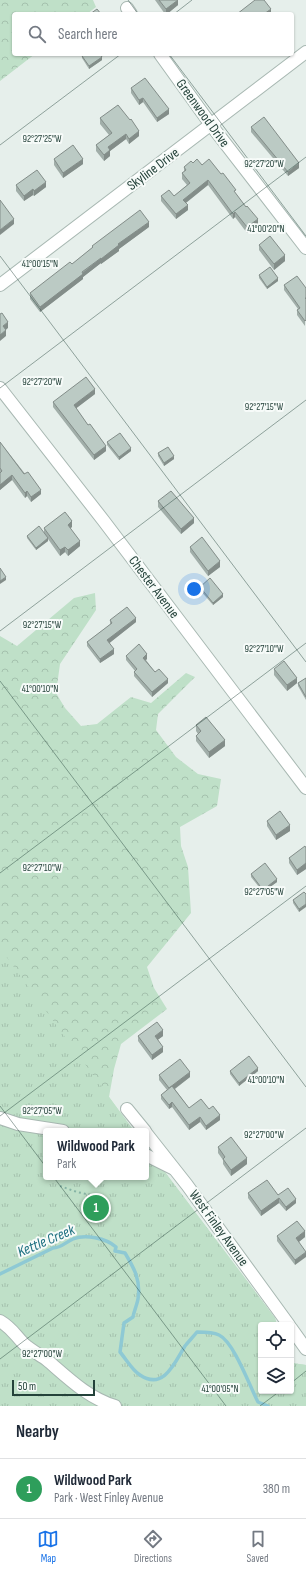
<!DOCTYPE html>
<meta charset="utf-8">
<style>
:root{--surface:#fff;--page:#f2f2f3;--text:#1f2937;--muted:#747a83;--line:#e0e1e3;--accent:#1a73e8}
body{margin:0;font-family:"Sofia Sans Condensed",sans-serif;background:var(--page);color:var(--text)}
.controls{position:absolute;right:12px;bottom:12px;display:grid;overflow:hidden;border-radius:4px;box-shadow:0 1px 3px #0004}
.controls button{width:36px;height:36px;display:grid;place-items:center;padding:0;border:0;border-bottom:1px solid var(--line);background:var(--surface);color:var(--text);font:20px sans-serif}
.scale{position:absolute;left:12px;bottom:10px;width:83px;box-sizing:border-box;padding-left:4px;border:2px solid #24423a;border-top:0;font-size:11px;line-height:14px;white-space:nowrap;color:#24423a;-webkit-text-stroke:3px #f7fbf9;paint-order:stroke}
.you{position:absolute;left:194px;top:589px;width:14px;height:14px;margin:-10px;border:3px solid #fff;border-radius:50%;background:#1a73e8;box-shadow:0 0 0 6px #1a73e833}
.badge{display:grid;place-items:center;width:26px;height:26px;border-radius:50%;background:var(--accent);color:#fff;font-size:13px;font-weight:700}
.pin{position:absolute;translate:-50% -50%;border:2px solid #fff;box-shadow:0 1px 4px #0006}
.popup{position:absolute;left:43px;top:1128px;width:106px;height:52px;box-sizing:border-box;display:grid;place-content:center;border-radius:4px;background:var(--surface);filter:drop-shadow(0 1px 3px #0005);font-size:13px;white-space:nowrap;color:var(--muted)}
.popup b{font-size:15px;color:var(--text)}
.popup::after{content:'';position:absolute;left:50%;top:100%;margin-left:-8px;border:8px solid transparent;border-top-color:var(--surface)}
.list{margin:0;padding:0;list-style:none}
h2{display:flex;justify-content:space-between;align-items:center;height:52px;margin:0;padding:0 16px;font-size:17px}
h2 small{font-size:13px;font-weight:400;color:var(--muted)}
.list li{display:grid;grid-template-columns:26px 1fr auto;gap:12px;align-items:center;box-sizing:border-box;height:60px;padding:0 16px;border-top:1px solid var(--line)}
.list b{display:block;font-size:15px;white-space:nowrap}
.list p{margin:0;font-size:13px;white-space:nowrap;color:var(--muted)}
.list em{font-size:13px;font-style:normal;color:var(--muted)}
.icon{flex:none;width:22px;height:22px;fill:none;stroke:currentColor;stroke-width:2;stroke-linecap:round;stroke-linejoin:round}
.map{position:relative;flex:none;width:306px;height:1406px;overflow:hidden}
.search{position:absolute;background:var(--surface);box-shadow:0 1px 3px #0004;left:12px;right:12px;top:12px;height:44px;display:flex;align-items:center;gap:10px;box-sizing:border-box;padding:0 14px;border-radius:4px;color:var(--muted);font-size:15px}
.sheet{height:112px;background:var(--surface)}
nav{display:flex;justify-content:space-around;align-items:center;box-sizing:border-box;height:56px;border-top:1px solid var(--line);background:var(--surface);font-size:11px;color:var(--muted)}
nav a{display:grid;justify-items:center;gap:2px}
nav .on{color:var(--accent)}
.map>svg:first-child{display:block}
.forest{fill:url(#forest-crowns)}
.park{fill:url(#park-tufts)}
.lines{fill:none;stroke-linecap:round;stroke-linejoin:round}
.stream{stroke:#8ec9d4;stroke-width:3.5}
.minor-casing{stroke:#a8b8b2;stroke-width:14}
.path{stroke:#86b3a5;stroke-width:2;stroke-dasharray:2 3;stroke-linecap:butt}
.minor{stroke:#fff;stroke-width:12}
.wall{fill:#a1aea9}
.shaded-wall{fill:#838d89}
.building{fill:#bbcac4;stroke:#838d89}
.ticks{fill:none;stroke:#24423a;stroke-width:1;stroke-opacity:0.45}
.labels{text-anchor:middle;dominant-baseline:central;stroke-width:4;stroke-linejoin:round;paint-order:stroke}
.street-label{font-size:14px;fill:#24423a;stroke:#f7fbf9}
.water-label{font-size:15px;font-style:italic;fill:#1c6f80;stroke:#f7fbf9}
.ticks-label{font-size:10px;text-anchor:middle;fill:#24423a;stroke:#f7fbf9;stroke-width:4;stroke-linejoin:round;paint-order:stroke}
</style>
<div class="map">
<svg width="306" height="1406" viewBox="0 0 306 1406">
<defs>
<pattern id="forest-crowns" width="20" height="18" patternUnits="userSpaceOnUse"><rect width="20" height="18" fill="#bfe0c8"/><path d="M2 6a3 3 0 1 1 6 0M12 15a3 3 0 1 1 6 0" fill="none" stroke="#a4c1ad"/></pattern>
<pattern id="park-tufts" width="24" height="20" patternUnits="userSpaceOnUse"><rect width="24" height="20" fill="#bfe0c8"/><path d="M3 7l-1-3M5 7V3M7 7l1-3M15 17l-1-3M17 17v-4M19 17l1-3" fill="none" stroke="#a4c1ad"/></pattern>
</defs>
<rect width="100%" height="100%" fill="#e6efeb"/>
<g class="forest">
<path d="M0,0H93L96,7L87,14H14V54H35L0,81Z"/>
<path d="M95,593L96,610L60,664L56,693L65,708L81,726L97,724L131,697L151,703L186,673L195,677L158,714L156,730L176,757L198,774L221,779L217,806L180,827L181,846L188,867L191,913L147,967L154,988L167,1009L121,1044L114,1069L109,1097L134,1131H46V1177H146V1147L275,1318L277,1325H261V1391H291V1362L292,1363L306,1365V1406L0,1308V636L17,646L74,598Z"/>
</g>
<path class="park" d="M0,948L134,1131H46V1177H146V1147L275,1318L277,1325H261V1391H291V1362L292,1363L306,1365V1406H0Z"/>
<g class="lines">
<path class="stream" d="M0,1274L53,1248C61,1248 66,1242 73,1239C85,1234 106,1238 116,1247L115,1251L125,1253C134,1268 141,1280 138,1299C137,1305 134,1311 133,1317L124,1323L120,1352C126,1359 132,1370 140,1375C164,1391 175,1362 185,1346C189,1341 193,1337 197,1332C204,1332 213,1332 219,1335C234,1342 250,1387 258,1402L268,1406"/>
<defs>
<g id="minor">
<path d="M127,8L131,14"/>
<path d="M160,54L211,125L306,248"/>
<path d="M0,285L306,52"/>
<path d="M0,388L103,520L306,788"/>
<path d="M127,1109L145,1131"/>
<path d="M0,1118L18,1124L63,1131"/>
<path d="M146,1133L187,1185L289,1325"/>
<path d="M146,1155L172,1168"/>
<path d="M0,1321C12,1328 15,1335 24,1344C31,1350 40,1355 47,1360C68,1378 88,1398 115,1406"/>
<path d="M291,1328L306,1349"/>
</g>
</defs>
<use href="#minor" class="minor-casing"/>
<path class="path" d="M60,1186L77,1192L91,1195"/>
<use href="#minor" class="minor"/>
</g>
<g class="wall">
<path d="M155,0H178V5L167,14H165Z"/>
<path d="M82,56L102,60L89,69L82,58Z"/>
<path d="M131,88L169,114L157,122L143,102L139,105L131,93Z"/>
<path d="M100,118L139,136L129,144L126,139L110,151V156L104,161L96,151V145L109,135L100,124Z"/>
<path d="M251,127L299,168L288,176L251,132Z"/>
<path d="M54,159L83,164L63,178L54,165Z"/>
<path d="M193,163L202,165L236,194L258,225L247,233L235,217L233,219L208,185L186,203L188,210L176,219L161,201V196H174L187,185L182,179V173L184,172V167Z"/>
<path d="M16,185L46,187L34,196L33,195L24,201L16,191Z"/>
<path d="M149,227L119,249V251L101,264V263L83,277V279L40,312L30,299V293L72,264L92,248V246Z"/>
<path d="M259,245L285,261L274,270L259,250Z"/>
<path d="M259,275L278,281L267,289L259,278Z"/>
<path d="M284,285L306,288L305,326L297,315V310L298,309L284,290Z"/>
<path d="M95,394L76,408L106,451L94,460L53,407V402Z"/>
<path d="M0,442L41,494L31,502L27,496L25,498L12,480L0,490Z"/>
<path d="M107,442L131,451L119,460L107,445Z"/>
<path d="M158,453L174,459L164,466L158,456Z"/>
<path d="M158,501L194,523L181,534L158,507Z"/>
<path d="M72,527L70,528L80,546L68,556L65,552L60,556L48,539V541L36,550L27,538V536L44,533V528Z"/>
<path d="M190,547L220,567L208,576L190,552Z"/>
<path d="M200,587L223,597L213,605L200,590Z"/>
<path d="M110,620L136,622L109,643L114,654L100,663L87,646V642L110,625Z"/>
<path d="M126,656L147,659L146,660L155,672L168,683L152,697L134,676V672L135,671L126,660Z"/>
<path d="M274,669L297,683L287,691L274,675Z"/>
<path d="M306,678V700L298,686V683Z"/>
<path d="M196,725L225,746L209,758L196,741V736L198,734L196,731Z"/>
<path d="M267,821L290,831L276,840L267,826Z"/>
<path d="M306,848V869L297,875L289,863V858Z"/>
<path d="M251,874L277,882L263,892L251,877Z"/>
<path d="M306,894L299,912L293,903V900Z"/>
<path d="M138,1036H163L157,1040L163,1052L152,1060L138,1041Z"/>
<path d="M230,1071H258L239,1086L230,1074Z"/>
<path d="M159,1075L190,1077L175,1089L189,1108L209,1109L220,1120L206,1130L200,1122L189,1130L172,1107L169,1109L161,1099V1095L167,1090L159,1080Z"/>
<path d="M218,1147L247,1164L231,1176L223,1164V1160L218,1153Z"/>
<path d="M248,1193L278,1195L296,1203L286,1211L279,1203L261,1216L248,1198Z"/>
<path d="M277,1236L305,1237L299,1242L295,1265L277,1241Z"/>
</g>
<g class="shaded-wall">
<path d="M178,0V5L167,14H166V9Z"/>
<path d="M271,9V14H264Z"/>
<path d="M102,57V60L89,69V66Z"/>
<path d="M143,98V102L139,105V100Z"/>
<path d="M169,109V114L157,122V118Z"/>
<path d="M139,131V136L129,144V139Z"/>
<path d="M126,134V139L110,151V156L104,161V155L108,147Z"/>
<path d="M83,159V164L63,178V173Z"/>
<path d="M299,163V168L288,176V172Z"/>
<path d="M208,180V185L183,205V200Z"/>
<path d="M46,182V187L34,196V191Z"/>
<path d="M33,189V195L24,201V196Z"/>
<path d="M188,205V210L176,219V214Z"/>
<path d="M235,212V217L233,219V214Z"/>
<path d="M14,219V224L0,235V230Z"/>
<path d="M258,219V225L247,233V227Z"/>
<path d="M149,222V227L119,249V251L101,264V259L118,244Z"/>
<path d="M285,255V261L274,270V264Z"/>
<path d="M101,258V263L83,277V279L40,312V307Z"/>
<path d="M278,278V281L267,289V287Z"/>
<path d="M8,322V328L3,332V326Z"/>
<path d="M6,330V336L0,341V335Z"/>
<path d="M95,389V394L74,410V405Z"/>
<path d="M106,446V451L94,460V455Z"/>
<path d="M131,448V451L119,460V457Z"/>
<path d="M174,456V459L164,466V463Z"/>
<path d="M12,475V480L0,490V485Z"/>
<path d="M41,490V494L31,502V497Z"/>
<path d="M27,491V496L25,498V493Z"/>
<path d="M194,518V523L181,534V529Z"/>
<path d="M72,521V527L68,530V525Z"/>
<path d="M48,538V541L36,550V548Z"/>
<path d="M80,541V546L68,556V550Z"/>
<path d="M65,547V552L60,556V550Z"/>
<path d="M220,561V567L208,576V571Z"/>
<path d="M6,577V580L0,584V581Z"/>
<path d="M223,594V597L213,605V603Z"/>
<path d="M136,618V622L107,645V640Z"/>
<path d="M114,649V654L100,663V659Z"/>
<path d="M147,654V659L143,662V658Z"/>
<path d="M297,678V683L287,691V685Z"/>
<path d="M168,679V683L152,697V692Z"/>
<path d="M225,740V746L209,758V752Z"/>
<path d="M290,825V831L276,840V835Z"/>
<path d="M306,863V869L297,875V870Z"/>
<path d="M277,879V882L263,892V890Z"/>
<path d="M306,904V907L299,912V909Z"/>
<path d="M163,1030V1036L155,1042V1036Z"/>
<path d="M163,1047V1052L152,1060V1055Z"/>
<path d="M258,1068V1071L239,1086V1083Z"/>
<path d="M190,1072V1077L169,1093V1088Z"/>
<path d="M172,1102V1107L169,1109V1105Z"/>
<path d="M220,1115V1120L206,1130V1126Z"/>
<path d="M200,1117V1122L189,1130V1125Z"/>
<path d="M247,1158V1164L231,1176V1170Z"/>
<path d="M279,1198V1203L261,1216V1211Z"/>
<path d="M296,1199V1203L286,1211V1207Z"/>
<path d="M305,1231V1237L296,1244V1238Z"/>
<path d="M306,1252V1257L295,1265V1260Z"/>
</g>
<g class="building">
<path d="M159,0H178L166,9Z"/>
<path d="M255,0H264L271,9L264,14H237Z"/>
<path d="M97,9L101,14H90Z"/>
<path d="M84,54H100L102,57L89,66L82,56Z"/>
<path d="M145,78L169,109L157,118L143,98L139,100L131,88Z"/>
<path d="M118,105L130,120L131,119L139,131L129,139L126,134L108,147L110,150L104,155L96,145L112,133L100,118Z"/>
<path d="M264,117L299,163L288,172L251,127Z"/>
<path d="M73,145L83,159L63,173L54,159Z"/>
<path d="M197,159L202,165L209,159L221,174L223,173L236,190L234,191L246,207L247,206L258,219L247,227L235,212L233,214L208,180L183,200L188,205L176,214L161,196L169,190L174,196L190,183L182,173L186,170L184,167L191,161L193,163Z"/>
<path d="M37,170L46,182L34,191L33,189L24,196L16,185Z"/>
<path d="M0,200L14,219L0,230Z"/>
<path d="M140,210L149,222L118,244L119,245L101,259V258L82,272L83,274L40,307L30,293L70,262L72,264L93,247L92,246Z"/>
<path d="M270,236L285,255L274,264L259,245Z"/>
<path d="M270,267L278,278L267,287L259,275Z"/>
<path d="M297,276L306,288V298H305L306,299V320L305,321L297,310L300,308L284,285Z"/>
<path d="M2,313L8,322L3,326L6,330L0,335V314Z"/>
<path d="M86,377L95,389L74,405L88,425L90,424L106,446L94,455L53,402Z"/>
<path d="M120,433L131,448L119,457L107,442Z"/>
<path d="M0,442L24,474L28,472L41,490L31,497L27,491L25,493L12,475L0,485V473L2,471L0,468Z"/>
<path d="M168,447L174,456L164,463L158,453Z"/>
<path d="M171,491L194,518L181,529L158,501Z"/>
<path d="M65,512L72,521L68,525L80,541L68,550L65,547L60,550L44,528Z"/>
<path d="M39,526L48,538L36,548L27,536Z"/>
<path d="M202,537L220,561L208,571L190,547Z"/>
<path d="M0,568L6,577L0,581Z"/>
<path d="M210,578L223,594L213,603L200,587Z"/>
<path d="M127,607L136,618L107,640L114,649L100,659L87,642L112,623L110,620Z"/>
<path d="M139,644L147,654L143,658L155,672L159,669L168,679L152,692L134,672L137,669L126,656Z"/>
<path d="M284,661L297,678L287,685L274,669Z"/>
<path d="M306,678V697L298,683Z"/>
<path d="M206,717L225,740L209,752L196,736L201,731L196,725Z"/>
<path d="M280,811L290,825L276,835L267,821Z"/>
<path d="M305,846L306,848V863L297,870L289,858Z"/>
<path d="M265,863L277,879L263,890L251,874Z"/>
<path d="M304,892L306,894V904L299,909L293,900Z"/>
<path d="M157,1022L163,1030L155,1036L163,1047L152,1055L138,1036Z"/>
<path d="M249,1056L258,1068L239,1083L230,1071Z"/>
<path d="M180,1059L190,1072L169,1088L159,1075Z"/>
<path d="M172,1086L189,1108L201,1099L209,1109L213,1106L220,1115L206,1126L200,1117L189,1125L172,1102L169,1105L161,1095Z"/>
<path d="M231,1137L247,1158L231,1170L223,1159L225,1157L218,1147Z"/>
<path d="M267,1180L278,1195L288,1188L296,1199L286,1207L279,1198L261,1211L248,1193Z"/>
<path d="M297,1221L305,1231L296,1238L306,1252L295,1260L277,1236Z"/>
</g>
<path class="ticks" d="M128,0L138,14M174,14L192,0M169,54L306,236M0,145L121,54M0,256L306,662M0,388L306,157M0,631L306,400M0,681L306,1087M0,873L306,643M0,1106L226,1406M0,1116L306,886M0,1359L306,1128M291,1383L306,1371M260,1406L280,1391"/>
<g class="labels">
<g class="street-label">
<text transform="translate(203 113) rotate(54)">Greenwood Drive</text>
<text transform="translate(153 169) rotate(-37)">Skyline Drive</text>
<text transform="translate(154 587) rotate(53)">Chester Avenue</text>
<text transform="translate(219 1228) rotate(54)">West Finley Avenue</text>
</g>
<g class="water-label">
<text transform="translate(46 1241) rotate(-23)">Kettle Creek</text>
</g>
</g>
<g class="ticks-label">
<text x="42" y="142">92°27'25"W</text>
<text x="264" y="167">92°27'20"W</text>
<text x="266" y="232">41°00'20"N</text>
<text x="40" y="267">41°00'15"N</text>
<text x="42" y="385">92°27'20"W</text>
<text x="264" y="410">92°27'15"W</text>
<text x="42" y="628">92°27'15"W</text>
<text x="264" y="652">92°27'10"W</text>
<text x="40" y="692">41°00'10"N</text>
<text x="42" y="871">92°27'10"W</text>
<text x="264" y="895">92°27'05"W</text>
<text x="266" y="1083">41°00'10"N</text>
<text x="42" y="1114">92°27'05"W</text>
<text x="264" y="1138">92°27'00"W</text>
<text x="42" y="1357">92°27'00"W</text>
<text x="220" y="1392">41°00'05"N</text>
</g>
</svg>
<div class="controls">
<button><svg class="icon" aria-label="locate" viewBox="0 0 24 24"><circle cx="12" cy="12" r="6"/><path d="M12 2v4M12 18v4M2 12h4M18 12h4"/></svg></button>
<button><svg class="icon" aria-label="layers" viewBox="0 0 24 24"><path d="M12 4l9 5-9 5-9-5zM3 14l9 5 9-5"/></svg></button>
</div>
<div class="scale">50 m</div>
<div class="you"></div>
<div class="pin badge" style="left:96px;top:1208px;background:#2e9e5b">1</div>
<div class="popup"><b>Wildwood Park</b>Park</div>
<div class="search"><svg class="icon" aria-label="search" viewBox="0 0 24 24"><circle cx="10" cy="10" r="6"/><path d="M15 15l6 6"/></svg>Search here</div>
</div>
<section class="sheet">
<h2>Nearby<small></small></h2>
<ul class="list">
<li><span class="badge" style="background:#2e9e5b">1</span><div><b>Wildwood Park</b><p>Park · West Finley Avenue</p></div><em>380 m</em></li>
</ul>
</section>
<nav>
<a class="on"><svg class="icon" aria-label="map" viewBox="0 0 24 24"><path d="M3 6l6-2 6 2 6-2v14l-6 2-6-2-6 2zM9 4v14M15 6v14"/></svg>Map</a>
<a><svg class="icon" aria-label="directions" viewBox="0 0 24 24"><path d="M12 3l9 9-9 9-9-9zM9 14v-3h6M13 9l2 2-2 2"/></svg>Directions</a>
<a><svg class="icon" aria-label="saved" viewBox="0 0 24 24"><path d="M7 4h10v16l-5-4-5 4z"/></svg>Saved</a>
</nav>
